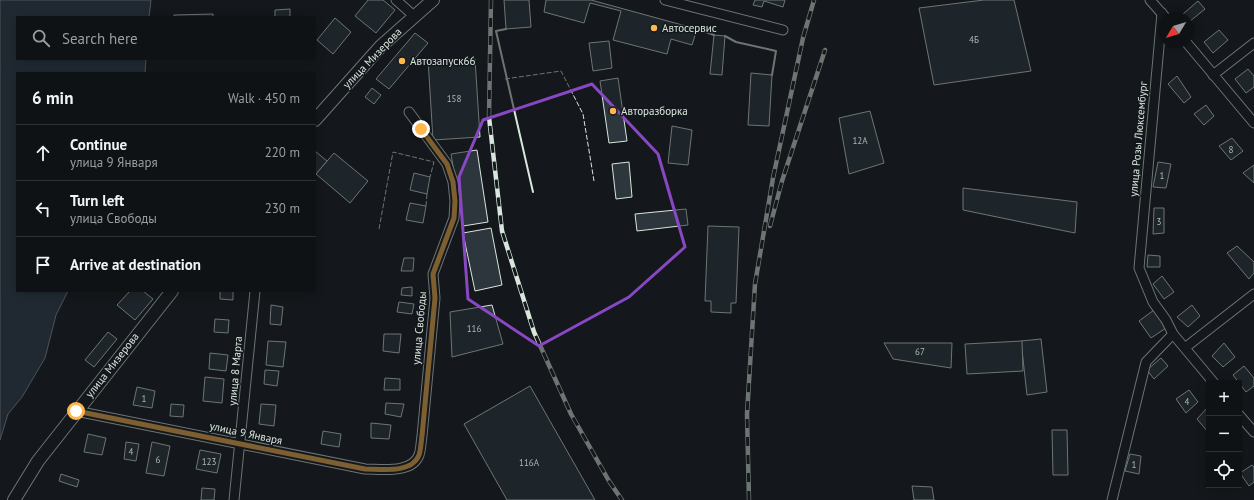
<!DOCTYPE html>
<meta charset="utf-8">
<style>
:root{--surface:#0f1215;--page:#181b1e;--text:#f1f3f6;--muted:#9b9ea0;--line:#2f3234}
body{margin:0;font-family:"PT Sans",sans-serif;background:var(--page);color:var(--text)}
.controls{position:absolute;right:12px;bottom:12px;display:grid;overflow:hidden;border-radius:0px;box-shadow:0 2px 10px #0003}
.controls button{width:36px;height:36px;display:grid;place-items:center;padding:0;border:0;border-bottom:1px solid var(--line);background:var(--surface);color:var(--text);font:20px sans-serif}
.compass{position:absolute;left:1158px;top:12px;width:36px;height:36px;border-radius:50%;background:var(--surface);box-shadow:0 2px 10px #0003;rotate:232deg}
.stop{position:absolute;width:12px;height:12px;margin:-9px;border:3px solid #ffb74d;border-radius:50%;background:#fff}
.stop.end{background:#ffb74d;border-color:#fff;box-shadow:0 1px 4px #0008}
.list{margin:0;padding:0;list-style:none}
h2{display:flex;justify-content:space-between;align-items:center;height:52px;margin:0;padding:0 16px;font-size:17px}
h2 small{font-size:13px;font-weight:400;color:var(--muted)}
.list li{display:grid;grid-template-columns:26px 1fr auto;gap:12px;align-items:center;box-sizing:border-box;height:56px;padding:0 16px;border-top:1px solid var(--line)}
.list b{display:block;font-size:15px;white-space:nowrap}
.list p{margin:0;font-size:13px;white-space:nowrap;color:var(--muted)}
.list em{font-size:13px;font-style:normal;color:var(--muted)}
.icon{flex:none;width:22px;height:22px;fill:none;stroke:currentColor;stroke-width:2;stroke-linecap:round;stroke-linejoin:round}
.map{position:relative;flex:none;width:1254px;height:500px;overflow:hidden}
.search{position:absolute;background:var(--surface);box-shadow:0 2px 10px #0003;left:16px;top:16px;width:300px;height:44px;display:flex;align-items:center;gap:10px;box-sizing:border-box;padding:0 14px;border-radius:0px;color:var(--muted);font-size:15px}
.panel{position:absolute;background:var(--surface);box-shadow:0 2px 10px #0003;left:16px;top:72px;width:300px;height:220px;border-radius:0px}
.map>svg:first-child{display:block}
.water{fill:#2f3f4d;stroke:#939e99}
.building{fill:#2c363c;stroke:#d8e6dc}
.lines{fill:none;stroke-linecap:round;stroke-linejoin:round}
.minor-casing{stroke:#d8e6dc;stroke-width:11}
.tertiary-casing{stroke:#d8e6dc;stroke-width:14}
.minor{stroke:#14181c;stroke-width:9}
.tertiary{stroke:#14181c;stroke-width:12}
.rail-casing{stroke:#d8e6dc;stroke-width:4.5}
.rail{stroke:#14181c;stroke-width:3;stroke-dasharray:9;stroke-linecap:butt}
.fence{stroke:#d8e6dc;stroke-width:1;stroke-dasharray:5 2;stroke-linecap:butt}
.wall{stroke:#d8e6dc;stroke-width:2}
.route{stroke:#ffb74d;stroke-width:5}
.marked{fill:none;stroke:#8948c3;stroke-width:3;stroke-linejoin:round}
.poi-dot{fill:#ffb74d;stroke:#14181c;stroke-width:1.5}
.labels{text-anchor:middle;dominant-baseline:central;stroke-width:3;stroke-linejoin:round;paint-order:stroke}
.number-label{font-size:9px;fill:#adbab4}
.poi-label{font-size:11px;fill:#d8e6dc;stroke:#14181c;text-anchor:start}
.street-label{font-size:11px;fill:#d8e6dc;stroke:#14181c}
</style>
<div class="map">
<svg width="1254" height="500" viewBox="0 0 1254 500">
<rect width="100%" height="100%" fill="#14181c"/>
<path class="water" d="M0,0H151L149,17H17V59H146L145,73H17V291H68L56,315L45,358L22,397L8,414L0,440Z"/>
<g class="building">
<path d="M368,0H383L395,10L376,33L355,16Z"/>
<path d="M504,0H529L531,27L506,29Z"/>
<path d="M546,0H591L697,29L692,45L671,39L667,54L613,40L621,11L590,3L584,23L544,12Z"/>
<path d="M755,0H785L783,7L764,1L762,7L753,5Z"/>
<path d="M984,0H1014L1031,71L934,85L919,8Z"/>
<path d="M1198,1L1205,9L1189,22L1188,18L1183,14Z"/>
<path d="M290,9V17H275V10Z"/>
<path d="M213,14V17H174V15Z"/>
<path d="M335,18L351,32L333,54L317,40Z"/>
<path d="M1219,30L1228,40L1213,53L1204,42Z"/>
<path d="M415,33L428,43L389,89L376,79Z"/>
<path d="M714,35L725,36L722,75L710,74Z"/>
<path d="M609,41L612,68L593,71L589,43Z"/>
<path d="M428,59H475L480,137L433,140Z"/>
<path d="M1248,69L1254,76V87L1246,93L1235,79Z"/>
<path d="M751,73L772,75L769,126L748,125Z"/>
<path d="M1177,76L1191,97L1184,103L1168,84Z"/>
<path d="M618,78L627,141L609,143L600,81Z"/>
<path d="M372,88L381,95L374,104L365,97Z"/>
<path d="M1206,105L1214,116L1204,125L1194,114Z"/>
<path d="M870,111L884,163L849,174L839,118Z"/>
<path d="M672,126L692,130L688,165L668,163Z"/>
<path d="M1232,138L1243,151L1231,160L1219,146Z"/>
<path d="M477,150L488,222L463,226L451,154Z"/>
<path d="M315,151L327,161L316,174H315Z"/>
<path d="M334,153L368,181L350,203L316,174Z"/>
<path d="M629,162L632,197L616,199L612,164Z"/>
<path d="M1158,162L1171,164L1166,188L1153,187Z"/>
<path d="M1254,165V183L1243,173Z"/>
<path d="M414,173L430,177L427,194L410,190Z"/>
<path d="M963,188L1077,202L1075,233L963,210Z"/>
<path d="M410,203L426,206L423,223L406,220Z"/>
<path d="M1154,208H1164V233L1153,234Z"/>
<path d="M686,209L688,225L637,231L635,214Z"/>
<path d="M708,226L739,227L736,303H731V313L711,312V301H705Z"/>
<path d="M491,228L502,285L475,291L463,233Z"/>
<path d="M1237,246L1254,262V273L1249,279L1227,253Z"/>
<path d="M1148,255L1160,256V267H1147Z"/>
<path d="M404,258H414L413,271H401Z"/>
<path d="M1162,276L1174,292L1164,299L1153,284Z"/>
<path d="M412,287V296L401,295L402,288Z"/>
<path d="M130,291H143L153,299L135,320L117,305Z"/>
<path d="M220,291H233V300L220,299Z"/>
<path d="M399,302L414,304L412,314L397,312Z"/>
<path d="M271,305L283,307L281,325L270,324Z"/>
<path d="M492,305L503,344L452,357L450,312Z"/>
<path d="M1192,305L1200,316L1188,327L1177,317Z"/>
<path d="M1154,310L1166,328L1151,338L1139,321Z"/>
<path d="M215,319L229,320L228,333L214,332Z"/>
<path d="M108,332L117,339L94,367L85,360Z"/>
<path d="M384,334H401L399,353L383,351Z"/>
<path d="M1041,339L1047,392L1027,395L1021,341Z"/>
<path d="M268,341L286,342L283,367L266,365Z"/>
<path d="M1022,341L1023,371L967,374L965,344Z"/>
<path d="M884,343H952L951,368L893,359Z"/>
<path d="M1224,343L1235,357L1223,367L1212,356Z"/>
<path d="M210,353L228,355L226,371L209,369Z"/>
<path d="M1161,358L1168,366L1154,379L1147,370Z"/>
<path d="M1244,366L1254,378V386L1246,392L1233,375Z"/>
<path d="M265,370L279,371L277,386L264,384Z"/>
<path d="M205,377L224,379L222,403L203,401Z"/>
<path d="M385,378L400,379V390H384Z"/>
<path d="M530,386L595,500H507L464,424Z"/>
<path d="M137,387L155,391L152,408L133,405Z"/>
<path d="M1189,390L1198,402L1186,413L1176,399Z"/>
<path d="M386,403L404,404L401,417L385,414Z"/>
<path d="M171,404L184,405L183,417L170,416Z"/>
<path d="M261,404L276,405L274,426L259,424Z"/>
<path d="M1208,407L1209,409L1208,432L1197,419Z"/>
<path d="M371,423L391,425L389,439L371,438Z"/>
<path d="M1052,430H1067L1068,475H1053Z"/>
<path d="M323,431L341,434L339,447L321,444Z"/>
<path d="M88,434L106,438L102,455L84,452Z"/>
<path d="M126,442L139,444L136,461L124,459Z"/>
<path d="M152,442L170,446L164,476L146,473Z"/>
<path d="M200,450L221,454L217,473L196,469Z"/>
<path d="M1130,454L1141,456L1139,474L1125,471Z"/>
<path d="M1252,465L1254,467V482L1249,486L1240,473Z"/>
<path d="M61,474L79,480L77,487L59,481Z"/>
<path d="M912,486L932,487L934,500H914Z"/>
<path d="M202,488L215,489L214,500H201Z"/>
</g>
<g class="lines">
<defs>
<g id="minor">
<path d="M396,0L414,16"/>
<path d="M665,0L783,30"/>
<path d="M1150,0L1165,17"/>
<path d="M1162,13L1139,268L1153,302L1166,320L1173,334L1214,383"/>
<path d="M1186,42L1254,123"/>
<path d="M1213,75L1254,43"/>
<path d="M1186,347L1254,294"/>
<path d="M76,411L365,469C381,469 412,474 419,455C421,449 421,442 422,436L435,298L433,274L454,218L455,201L453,182L447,164L409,112"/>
<path d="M1239,415L1254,432"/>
<path d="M234,500L255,291"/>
<path d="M1112,500L1146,362L1173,334"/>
</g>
<g id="tertiary">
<path d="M315,120L381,46L433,0"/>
<path d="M14,500L38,461L172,291"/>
</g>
</defs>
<use href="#minor" class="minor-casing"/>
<use href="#tertiary" class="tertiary-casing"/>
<use href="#minor" class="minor"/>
<use href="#tertiary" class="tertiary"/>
<defs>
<g id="rail">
<path d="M491,0L489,117L502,231L534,332L571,414L609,481L622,500"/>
<path d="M770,226L782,181L825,50"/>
<path d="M749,500L747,414L755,284L773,178L803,38L814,0"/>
</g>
</defs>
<use href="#rail" class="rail-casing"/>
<use href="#rail" class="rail"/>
<g class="fence">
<path d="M505,79L561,71L583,114L594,181"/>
<path d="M426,206L427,194"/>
<path d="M379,229L393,152L434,162L430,177"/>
</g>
<g class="wall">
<path d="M506,29L496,31L533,192"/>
<path d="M697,29L714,35"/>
<path d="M725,36L736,42L776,51L772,75"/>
</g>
</g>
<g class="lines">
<path class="route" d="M76,411L365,469C381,469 412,474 419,455C421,449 421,442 422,436L435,298L433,274L454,218L455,201L453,182L447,164L421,129"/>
</g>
<path d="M0 0H1254V500H0ZM592,84L658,154L685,247L629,297L539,346L468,299L459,177L483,120Z" fill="#14181c" fill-opacity=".55" fill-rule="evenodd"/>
<path class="marked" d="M592,84L658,154L685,247L629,297L539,346L468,299L459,177L483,120Z"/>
<g class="poi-dot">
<circle cx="654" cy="28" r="4"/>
<circle cx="402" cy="61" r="4"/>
<circle cx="613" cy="111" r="4"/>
</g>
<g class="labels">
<g class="number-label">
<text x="974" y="39">4Б</text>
<text x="454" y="98">158</text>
<text x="860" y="140">12А</text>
<text x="1231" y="149">8</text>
<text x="1162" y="175">1</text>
<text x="1159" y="221">3</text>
<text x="474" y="328">116</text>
<text x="920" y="351">67</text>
<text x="144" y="398">1</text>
<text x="1187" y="401">4</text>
<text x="131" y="451">4</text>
<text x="158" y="459">6</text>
<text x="209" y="461">123</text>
<text x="529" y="462">116А</text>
<text x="1134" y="464">1</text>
</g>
<g class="poi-label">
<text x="662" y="28">Автосервис</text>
<text x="410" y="61">Автозапуск66</text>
<text x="621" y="111">Авторазборка</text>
</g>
<g class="street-label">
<text transform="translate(372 58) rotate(-46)">улица Мизерова</text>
<text transform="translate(1138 139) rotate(-85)">улица Розы Люксембург</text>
<text transform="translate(419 328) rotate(-85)">улица Свободы</text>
<text transform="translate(112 365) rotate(-52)">улица Мизерова</text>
<text transform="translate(235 371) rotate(-85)">улица 8 Марта</text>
<text transform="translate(246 433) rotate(12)">улица 9 Января</text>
</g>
</g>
</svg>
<div class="controls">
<button>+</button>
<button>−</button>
<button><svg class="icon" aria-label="locate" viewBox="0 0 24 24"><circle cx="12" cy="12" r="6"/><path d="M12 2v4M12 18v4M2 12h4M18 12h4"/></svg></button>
</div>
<svg class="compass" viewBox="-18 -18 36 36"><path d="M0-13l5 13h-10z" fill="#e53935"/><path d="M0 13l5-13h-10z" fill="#9b9ea0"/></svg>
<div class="stop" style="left:76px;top:411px"></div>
<div class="stop end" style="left:421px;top:129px"></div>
<div class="search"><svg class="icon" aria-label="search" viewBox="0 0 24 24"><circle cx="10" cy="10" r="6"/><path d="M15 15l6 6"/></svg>Search here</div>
<section class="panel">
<h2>6 min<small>Walk · 450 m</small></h2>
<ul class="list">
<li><svg class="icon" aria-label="ahead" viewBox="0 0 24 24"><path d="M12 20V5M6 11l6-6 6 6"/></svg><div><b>Continue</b><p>улица 9 Января</p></div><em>220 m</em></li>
<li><svg class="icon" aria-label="left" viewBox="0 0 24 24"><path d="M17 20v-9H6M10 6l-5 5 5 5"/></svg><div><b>Turn left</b><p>улица Свободы</p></div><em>230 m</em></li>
<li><svg class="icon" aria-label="arrive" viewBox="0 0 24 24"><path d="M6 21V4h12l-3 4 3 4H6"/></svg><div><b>Arrive at destination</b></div></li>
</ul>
</section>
</div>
